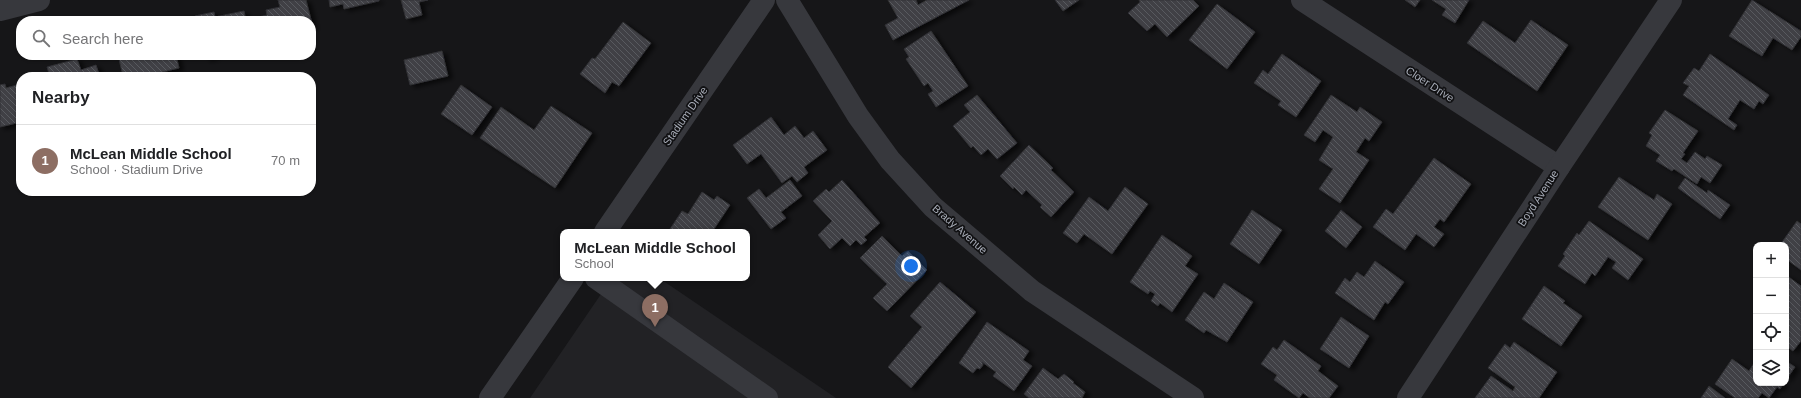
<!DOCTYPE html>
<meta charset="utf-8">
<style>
:root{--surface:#fff;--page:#f2f2f2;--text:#202124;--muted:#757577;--line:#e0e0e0;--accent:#ea580c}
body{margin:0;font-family:Arial,sans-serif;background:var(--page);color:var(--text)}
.controls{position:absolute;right:12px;bottom:12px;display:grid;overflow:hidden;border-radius:8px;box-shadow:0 1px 3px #0004}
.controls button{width:36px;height:36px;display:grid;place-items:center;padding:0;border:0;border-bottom:1px solid var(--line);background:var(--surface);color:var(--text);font:20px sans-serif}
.you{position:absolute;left:911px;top:266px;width:14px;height:14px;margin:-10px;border:3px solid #fff;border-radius:50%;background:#1a73e8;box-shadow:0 0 0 6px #1a73e833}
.badge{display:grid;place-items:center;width:26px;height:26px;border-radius:50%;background:var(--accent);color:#fff;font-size:13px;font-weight:700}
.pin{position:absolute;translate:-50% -33px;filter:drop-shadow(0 1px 2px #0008)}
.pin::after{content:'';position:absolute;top:21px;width:14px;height:12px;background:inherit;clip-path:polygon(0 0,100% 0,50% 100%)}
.popup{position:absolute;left:560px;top:229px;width:190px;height:52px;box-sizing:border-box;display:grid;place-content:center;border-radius:8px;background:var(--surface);filter:drop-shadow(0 1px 3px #0005);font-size:13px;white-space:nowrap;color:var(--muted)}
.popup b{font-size:15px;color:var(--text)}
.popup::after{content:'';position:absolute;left:50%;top:100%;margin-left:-8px;border:8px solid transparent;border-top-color:var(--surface)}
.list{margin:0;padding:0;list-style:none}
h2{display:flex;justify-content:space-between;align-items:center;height:52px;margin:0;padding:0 16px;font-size:17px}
h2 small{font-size:13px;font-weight:400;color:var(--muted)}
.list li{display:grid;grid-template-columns:26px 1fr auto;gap:12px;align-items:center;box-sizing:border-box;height:72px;padding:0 16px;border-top:1px solid var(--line)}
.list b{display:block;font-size:15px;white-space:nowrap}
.list p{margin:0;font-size:13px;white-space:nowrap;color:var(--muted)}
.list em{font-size:13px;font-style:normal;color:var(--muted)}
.icon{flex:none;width:22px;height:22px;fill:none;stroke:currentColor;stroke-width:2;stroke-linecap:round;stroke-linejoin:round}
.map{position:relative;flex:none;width:1801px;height:398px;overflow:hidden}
.search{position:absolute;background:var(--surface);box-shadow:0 1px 3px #0004;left:16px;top:16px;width:300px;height:44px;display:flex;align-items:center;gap:10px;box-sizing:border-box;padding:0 14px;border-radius:16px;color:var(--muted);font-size:15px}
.panel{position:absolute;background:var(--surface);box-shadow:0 1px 3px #0004;left:16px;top:72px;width:300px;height:124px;border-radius:16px}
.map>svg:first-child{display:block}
.built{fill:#222225}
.building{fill:url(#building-back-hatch);stroke:#303034;filter:url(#shadow)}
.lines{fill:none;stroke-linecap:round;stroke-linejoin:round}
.minor{stroke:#37383d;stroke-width:22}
.labels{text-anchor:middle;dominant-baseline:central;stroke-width:3.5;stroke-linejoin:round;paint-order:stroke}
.street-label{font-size:11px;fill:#a8adb8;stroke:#111113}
</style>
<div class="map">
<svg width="1801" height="398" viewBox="0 0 1801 398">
<defs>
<pattern id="building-back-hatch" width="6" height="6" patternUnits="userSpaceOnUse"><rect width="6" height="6" fill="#404145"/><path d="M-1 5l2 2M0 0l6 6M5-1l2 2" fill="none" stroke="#595a5e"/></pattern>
<filter id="shadow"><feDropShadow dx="4.5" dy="2.5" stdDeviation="2" flood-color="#0009"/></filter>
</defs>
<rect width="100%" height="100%" fill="#161618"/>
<path class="built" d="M612,278H659L836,398H530Z"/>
<g class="building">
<path d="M278,0H306L313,27L311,28V21H255L254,18L267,15L266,10L280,7Z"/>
<path d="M329,0H379V1L344,9L343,4L330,7Z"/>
<path d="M401,0H428L419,2L422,15L406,19Z"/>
<path d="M888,0H916L918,5L927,0H969L893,40L885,25L898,18Z"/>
<path d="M1055,0H1079L1063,11Z"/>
<path d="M1139,0H1193L1199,6L1167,37L1155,24L1147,31L1128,13L1140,2Z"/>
<path d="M1405,0H1420L1415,7Z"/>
<path d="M1432,0H1469L1455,23L1442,15L1446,9Z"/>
<path d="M1752,0L1801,31V37L1792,50L1773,38L1762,56L1729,36Z"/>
<path d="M1217,4L1255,32L1227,69L1189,40Z"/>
<path d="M244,11L246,21H197L195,16L214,12L215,17Z"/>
<path d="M1531,20L1568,45L1537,91L1467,43L1483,21L1515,43Z"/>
<path d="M623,22L651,43L619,86L612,82L605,93L580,74L592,58L595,59Z"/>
<path d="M931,31L968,86L936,107L928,94L933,91L928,83L924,86L906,59L909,57L904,49Z"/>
<path d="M442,51L448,76L410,85L404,60Z"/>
<path d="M1282,54L1321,81L1296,117L1278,105L1281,101L1254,83L1263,70L1268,74Z"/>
<path d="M1710,54L1769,95L1763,104L1759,101L1754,109L1740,100L1728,119L1737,125L1734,130L1683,95L1689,86L1683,83L1694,68L1699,71Z"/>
<path d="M118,55H176L179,68L150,75L151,77H137L136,73L123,76Z"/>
<path d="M205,55H216V56L206,59Z"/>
<path d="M77,59L81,70L96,65L100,77H50L47,67Z"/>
<path d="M5,84L6,88L21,84V122L0,127V85Z"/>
<path d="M461,85L492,107L472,135L441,114Z"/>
<path d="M977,95L1017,143L997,159L988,149L981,155L973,146L971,148L953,126L970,112L964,105Z"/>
<path d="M1331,95L1357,112L1360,107L1382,122L1369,141L1365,138L1356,152L1369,160L1340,203L1319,189L1333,169L1319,160L1333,137L1323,130L1315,142L1304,135Z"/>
<path d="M551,106L592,133L555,188L480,138L501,107L534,130Z"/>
<path d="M1665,110L1698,131L1683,153L1685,154L1681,159L1687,163L1695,152L1705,159L1707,156L1722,165L1710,183L1701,177L1697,184L1674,169L1672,171L1656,161L1660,155L1646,146L1652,135L1649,133Z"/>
<path d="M771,117L784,135L795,126L804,138L813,131L827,150L804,167L808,173L797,182L792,176L782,183L761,154L747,164L733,145Z"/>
<path d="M1029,145L1053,168L1051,170L1074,192L1051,217L1040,207L1042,205L1026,190L1022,195L1014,187L1013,189L1000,176Z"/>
<path d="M1434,158L1471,184L1444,222L1440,219L1434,227L1444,234L1434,247L1416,234L1405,250L1373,227L1386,209L1393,214Z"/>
<path d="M1619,177L1654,200L1657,194L1672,204L1648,240L1598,207Z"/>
<path d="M1685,178L1707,193L1708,190L1730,205L1720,219L1678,188Z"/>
<path d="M790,180L802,196L781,212L786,218L771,229L747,198L759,189L766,198Z"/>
<path d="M842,180L880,223L864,237L867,240L861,245L856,240L850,246L842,238L830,249L818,235L832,221L813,201L826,189L829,192Z"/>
<path d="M1125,187L1148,204L1112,254L1084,234L1077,243L1063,233L1089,197L1108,211Z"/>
<path d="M702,192L714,200L717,196L730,205L712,232H668L682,211L688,214Z"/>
<path d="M1252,210L1282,230L1259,264L1230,244Z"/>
<path d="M1341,210L1362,227L1346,248L1325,231Z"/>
<path d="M1589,221L1643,259L1628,280L1612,268L1616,262L1608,257L1595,276L1592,273L1585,284L1558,266L1565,256L1563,254L1577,233L1579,235Z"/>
<path d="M1797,221L1801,224V270L1786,259V245H1780Z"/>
<path d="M1162,235L1192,256L1185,266L1198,274L1172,312L1160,303L1158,306L1151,301L1155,294L1150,291L1148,294L1130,282Z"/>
<path d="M882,236L902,256L908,251L927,270L887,311L873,298L887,284L860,258Z"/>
<path d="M1375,261L1404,282L1388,304L1385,302L1374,320L1335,293L1345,278L1350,282L1357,272L1364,277Z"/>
<path d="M1786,275L1801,286V341L1793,351L1786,346Z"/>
<path d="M940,282L976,312L911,388L888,367L922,327L910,316Z"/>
<path d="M1224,283L1253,302L1227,342L1206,330L1204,333L1185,320L1204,292L1214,299Z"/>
<path d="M1544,286L1565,301L1563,303L1582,316L1561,346L1522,319Z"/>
<path d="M1341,317L1369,336L1349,368L1320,349Z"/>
<path d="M987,322L1029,351L1023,360L1032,366L1014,391L993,376L996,372L982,362L983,365L980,369L977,368L973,373L959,363Z"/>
<path d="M1284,340L1321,366L1318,371L1338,386L1329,398H1310L1303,393L1299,398L1274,380L1277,375L1261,364L1273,347L1277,350Z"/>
<path d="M1514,342L1557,372L1539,398H1475L1491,376L1513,391L1515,387L1488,368L1505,344L1510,348Z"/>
<path d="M1732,359L1749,371L1756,360V383H1784L1780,389L1777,387L1769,398L1762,393L1758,398H1735L1715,384Z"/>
<path d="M1786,361L1795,367L1786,380Z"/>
<path d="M1043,368L1058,379L1064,374L1074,382L1073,383L1085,392L1082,398H1029L1024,394Z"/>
<path d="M1709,386L1725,398H1701Z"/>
</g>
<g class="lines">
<g class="minor">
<path d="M787,0L858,116L890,160L933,207L1032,291L1193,398"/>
<path d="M1302,0L1559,167"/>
<path d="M0,10L39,0"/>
<path d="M605,232L764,0"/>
<path d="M596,278L767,398"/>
<path d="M490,398L573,278"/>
<path d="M1408,398L1559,167L1671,0"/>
</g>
</g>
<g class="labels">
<g class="street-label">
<text transform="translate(1430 84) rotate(33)">Cloer Drive</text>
<text transform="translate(685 116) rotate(-55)">Stadium Drive</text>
<text transform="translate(1538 198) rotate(-57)">Boyd Avenue</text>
<text transform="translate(960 229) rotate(41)">Brady Avenue</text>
</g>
</g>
</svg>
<div class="controls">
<button>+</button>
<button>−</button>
<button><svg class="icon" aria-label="locate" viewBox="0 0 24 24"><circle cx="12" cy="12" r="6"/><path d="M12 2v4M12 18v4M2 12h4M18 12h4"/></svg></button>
<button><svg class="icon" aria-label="layers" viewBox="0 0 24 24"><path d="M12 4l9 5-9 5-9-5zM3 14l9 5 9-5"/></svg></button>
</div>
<div class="you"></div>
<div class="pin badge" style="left:655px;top:327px;background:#8d6e63">1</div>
<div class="popup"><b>McLean Middle School</b>School</div>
<div class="search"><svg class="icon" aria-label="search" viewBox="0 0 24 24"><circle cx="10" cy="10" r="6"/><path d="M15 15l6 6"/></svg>Search here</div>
<section class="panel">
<h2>Nearby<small></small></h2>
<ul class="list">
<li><span class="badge" style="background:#8d6e63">1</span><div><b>McLean Middle School</b><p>School · Stadium Drive</p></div><em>70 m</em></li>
</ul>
</section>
</div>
